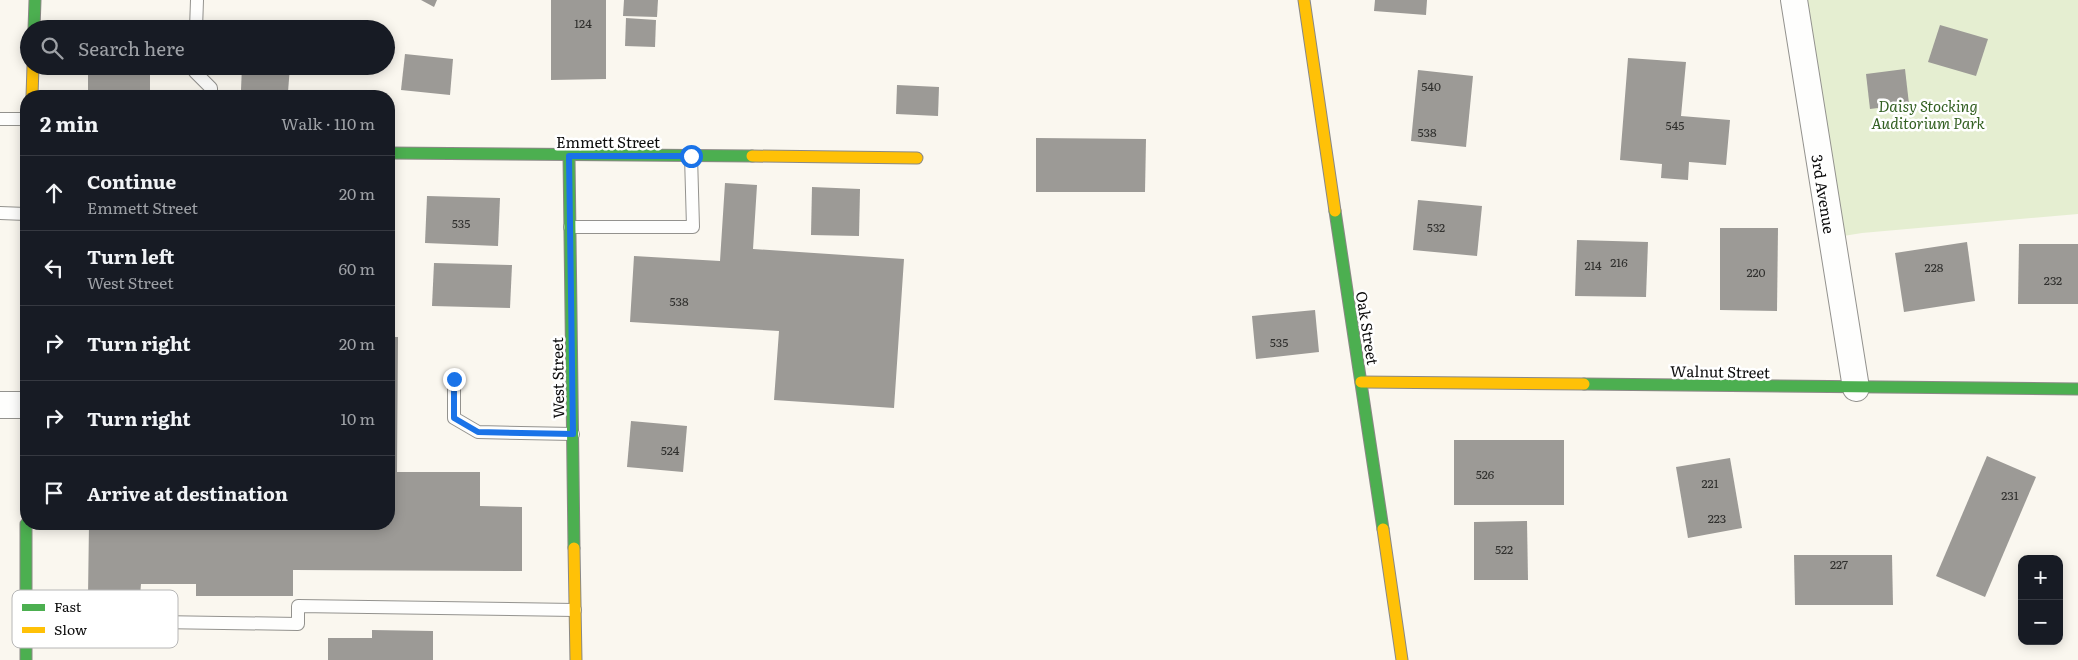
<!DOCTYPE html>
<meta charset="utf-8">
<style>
:root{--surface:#171b24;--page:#242831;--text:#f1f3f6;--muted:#9ea1a6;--line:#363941}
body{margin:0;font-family:Literata,serif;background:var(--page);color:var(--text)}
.controls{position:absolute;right:15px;bottom:15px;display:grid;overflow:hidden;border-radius:10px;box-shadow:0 2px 12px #0003}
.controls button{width:45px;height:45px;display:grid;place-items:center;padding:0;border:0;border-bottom:1px solid var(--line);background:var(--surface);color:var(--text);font:25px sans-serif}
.stop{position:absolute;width:15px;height:15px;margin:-11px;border:4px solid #1a73e8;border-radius:50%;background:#fff}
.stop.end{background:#1a73e8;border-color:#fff;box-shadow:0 1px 5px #0008}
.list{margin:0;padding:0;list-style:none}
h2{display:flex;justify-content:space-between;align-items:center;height:65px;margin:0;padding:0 20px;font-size:21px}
h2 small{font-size:16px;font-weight:400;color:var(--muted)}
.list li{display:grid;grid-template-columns:32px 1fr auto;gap:15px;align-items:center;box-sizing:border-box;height:75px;padding:0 20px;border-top:1px solid var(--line)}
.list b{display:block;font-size:19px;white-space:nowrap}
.list p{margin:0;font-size:16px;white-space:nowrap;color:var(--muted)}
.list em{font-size:16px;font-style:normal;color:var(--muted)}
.icon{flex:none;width:28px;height:28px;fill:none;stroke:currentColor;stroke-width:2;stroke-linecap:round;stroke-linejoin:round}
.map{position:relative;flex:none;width:2078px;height:660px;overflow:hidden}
.search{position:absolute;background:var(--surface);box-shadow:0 2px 12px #0003;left:20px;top:20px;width:375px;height:55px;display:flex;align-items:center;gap:12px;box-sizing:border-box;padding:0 18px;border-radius:28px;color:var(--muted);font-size:19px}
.panel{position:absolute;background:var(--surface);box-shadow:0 2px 12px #0003;left:20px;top:90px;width:375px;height:440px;border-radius:20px}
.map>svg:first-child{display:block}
.green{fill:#e5eed1}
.building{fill:#9c9a96}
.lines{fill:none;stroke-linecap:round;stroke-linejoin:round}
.lane-casing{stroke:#93928e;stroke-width:14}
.street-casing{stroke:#93928e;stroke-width:28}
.fast-casing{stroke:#8a8885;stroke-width:13}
.slow-casing{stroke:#8a8885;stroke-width:13}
.lane{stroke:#fefefd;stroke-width:12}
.street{stroke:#fefefd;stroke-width:26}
.fast{stroke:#4caf50;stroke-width:11}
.slow{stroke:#ffc107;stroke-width:11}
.route{stroke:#1a73e8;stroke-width:6}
.labels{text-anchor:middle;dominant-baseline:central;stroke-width:5;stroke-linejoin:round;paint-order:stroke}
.number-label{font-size:12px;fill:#30302e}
.park-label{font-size:15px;font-style:italic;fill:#325f21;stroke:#fff}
.street-label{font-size:15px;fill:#0c0c0c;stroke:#fff}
.key{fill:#fff;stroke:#b6b6b6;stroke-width:1}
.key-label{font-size:14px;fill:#0c0c0c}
</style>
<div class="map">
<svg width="2078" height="660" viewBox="0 0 2078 660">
<rect width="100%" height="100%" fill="#faf7ef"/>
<path class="green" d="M1794,0H2078V214L1862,233L1831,238Z"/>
<g class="building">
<path d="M421,0H437L434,7Z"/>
<path d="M551,0H606V79L551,80Z"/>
<path d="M624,0H658L657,17L623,16Z"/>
<path d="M1375,0H1427L1426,15L1374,11Z"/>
<path d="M626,18L656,20L655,47L625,46Z"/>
<path d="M1940,25L1988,39L1976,76L1928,62Z"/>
<path d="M405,54L453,59L450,95L401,90Z"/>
<path d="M1628,58L1686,62L1681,116L1730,120L1726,165L1689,162L1688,180L1661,178L1662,164L1620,160Z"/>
<rect x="88" y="66" width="62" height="30"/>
<path d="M242,66H290L288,92L241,90Z"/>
<path d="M1905,69L1909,104L1870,109L1866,74Z"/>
<path d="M1418,70L1473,76L1466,147L1411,141Z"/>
<path d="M897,85L939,87L938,116L896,114Z"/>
<path d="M1036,138L1146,139L1145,192H1036Z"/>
<path d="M725,183L757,185L753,249L904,259L894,408L774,400L779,331L630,322L634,256L720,261Z"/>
<path d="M812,187L860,189L859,236L811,235Z"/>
<path d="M427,196L500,198L498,246L425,243Z"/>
<path d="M1418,200L1482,206L1477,256L1413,250Z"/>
<path d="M1720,228H1778L1777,311L1720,310Z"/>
<path d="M1577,240L1648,242L1646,297L1575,296Z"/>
<path d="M1967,242L1975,301L1904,312L1895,253Z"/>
<path d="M2019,244H2078V304H2018Z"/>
<path d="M434,263L512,265L510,308L432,306Z"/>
<path d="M1315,310L1319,352L1256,359L1252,316Z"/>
<path d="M389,337H398L397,472H480V506L522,507V571L293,570V596H196V584H141L140,596H88L89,524H389Z"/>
<path d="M631,421L687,426L683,472L627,467Z"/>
<rect x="1454" y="440" width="110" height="65"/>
<path d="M1987,456L2036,477L1985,597L1936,576Z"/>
<path d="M1730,458L1742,528L1688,538L1676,467Z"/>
<path d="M1527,521L1528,580H1474V522Z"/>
<path d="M1794,555H1892L1893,605H1795Z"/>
<path d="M372,630L433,631V660H328V638H372Z"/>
</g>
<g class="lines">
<defs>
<g id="lane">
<path d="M196,29L197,0"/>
<path d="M195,66V72L211,88V96"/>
<path d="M0,119H26"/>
<path d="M0,213L26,214"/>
<path d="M570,227H693L691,156"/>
<path d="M454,379V418L478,432L573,434"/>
<path d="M26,620L298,624V606L575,610"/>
</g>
<g id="street">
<path d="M1794,0L1856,388"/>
<path d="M0,405H26"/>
</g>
<g id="fast">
<path d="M34,29L35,0"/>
<path d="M389,153L752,156"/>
<path d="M569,156L574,548"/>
<path d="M1335,211L1383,529"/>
<path d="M1584,384L2078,389"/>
<path d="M26,524V660"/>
</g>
<g id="slow">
<path d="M1304,0L1335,211"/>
<path d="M32,96L33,66"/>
<path d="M752,156L917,158"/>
<path d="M1361,382L1584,384"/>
<path d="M1383,529L1402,660"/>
<path d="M574,548L576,660"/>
</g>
</defs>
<use href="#lane" class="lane-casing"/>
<use href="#street" class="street-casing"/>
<use href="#fast" class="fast-casing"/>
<use href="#slow" class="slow-casing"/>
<use href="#lane" class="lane"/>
<use href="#street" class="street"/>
<use href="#fast" class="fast"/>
<use href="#slow" class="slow"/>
</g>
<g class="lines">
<path class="route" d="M454,379V418L478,432L573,434L569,156H691"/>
</g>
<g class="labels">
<g class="number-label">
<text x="583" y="23">124</text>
<text x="1431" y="86">540</text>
<text x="1675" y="125">545</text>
<text x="1427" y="132">538</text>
<text x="461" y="223">535</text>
<text x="1436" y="227">532</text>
<text x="1619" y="262">216</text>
<text x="1593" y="265">214</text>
<text x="1934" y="267">228</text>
<text x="1756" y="272">220</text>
<text x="2053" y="280">232</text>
<text x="679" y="301">538</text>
<text x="1279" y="342">535</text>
<text x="670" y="450">524</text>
<text x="1485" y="474">526</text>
<text x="1710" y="483">221</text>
<text x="2010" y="495">231</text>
<text x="1717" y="518">223</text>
<text x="1504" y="549">522</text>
<text x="1839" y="564">227</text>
</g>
<g class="park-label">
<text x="1928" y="105">Daisy Stocking<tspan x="1928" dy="17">Auditorium Park</tspan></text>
</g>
<g class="street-label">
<text x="608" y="141">Emmett Street</text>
<text transform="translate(1824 194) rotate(81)">3rd Avenue</text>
<text transform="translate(1368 328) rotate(81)">Oak Street</text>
<text transform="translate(1720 371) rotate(1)">Walnut Street</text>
<text transform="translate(557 378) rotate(-91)">West Street</text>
</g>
</g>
<rect x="12" y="590" width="166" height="58" rx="8" class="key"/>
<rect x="22" y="604" width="23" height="7" fill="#4caf50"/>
<rect x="22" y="627" width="23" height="6" fill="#ffc107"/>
<g class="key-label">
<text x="54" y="612">Fast</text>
<text x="54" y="635">Slow</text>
</g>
</svg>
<div class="controls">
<button>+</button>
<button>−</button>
</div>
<div class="stop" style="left:691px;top:156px"></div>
<div class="stop end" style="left:454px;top:379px"></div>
<div class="search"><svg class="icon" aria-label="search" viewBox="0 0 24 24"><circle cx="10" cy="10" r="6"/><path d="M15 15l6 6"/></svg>Search here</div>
<section class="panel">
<h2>2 min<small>Walk · 110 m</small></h2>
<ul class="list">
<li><svg class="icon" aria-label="ahead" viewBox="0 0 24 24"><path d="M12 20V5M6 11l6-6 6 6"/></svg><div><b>Continue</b><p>Emmett Street</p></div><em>20 m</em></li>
<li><svg class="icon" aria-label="left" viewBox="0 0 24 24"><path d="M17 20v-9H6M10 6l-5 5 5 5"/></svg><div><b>Turn left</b><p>West Street</p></div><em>60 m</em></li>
<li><svg class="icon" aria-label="right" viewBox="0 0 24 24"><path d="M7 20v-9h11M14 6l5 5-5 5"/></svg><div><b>Turn right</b></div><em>20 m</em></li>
<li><svg class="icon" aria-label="right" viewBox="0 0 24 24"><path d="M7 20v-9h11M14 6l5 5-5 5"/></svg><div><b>Turn right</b></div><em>10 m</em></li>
<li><svg class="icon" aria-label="arrive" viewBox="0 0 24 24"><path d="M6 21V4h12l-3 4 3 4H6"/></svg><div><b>Arrive at destination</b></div></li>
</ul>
</section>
</div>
